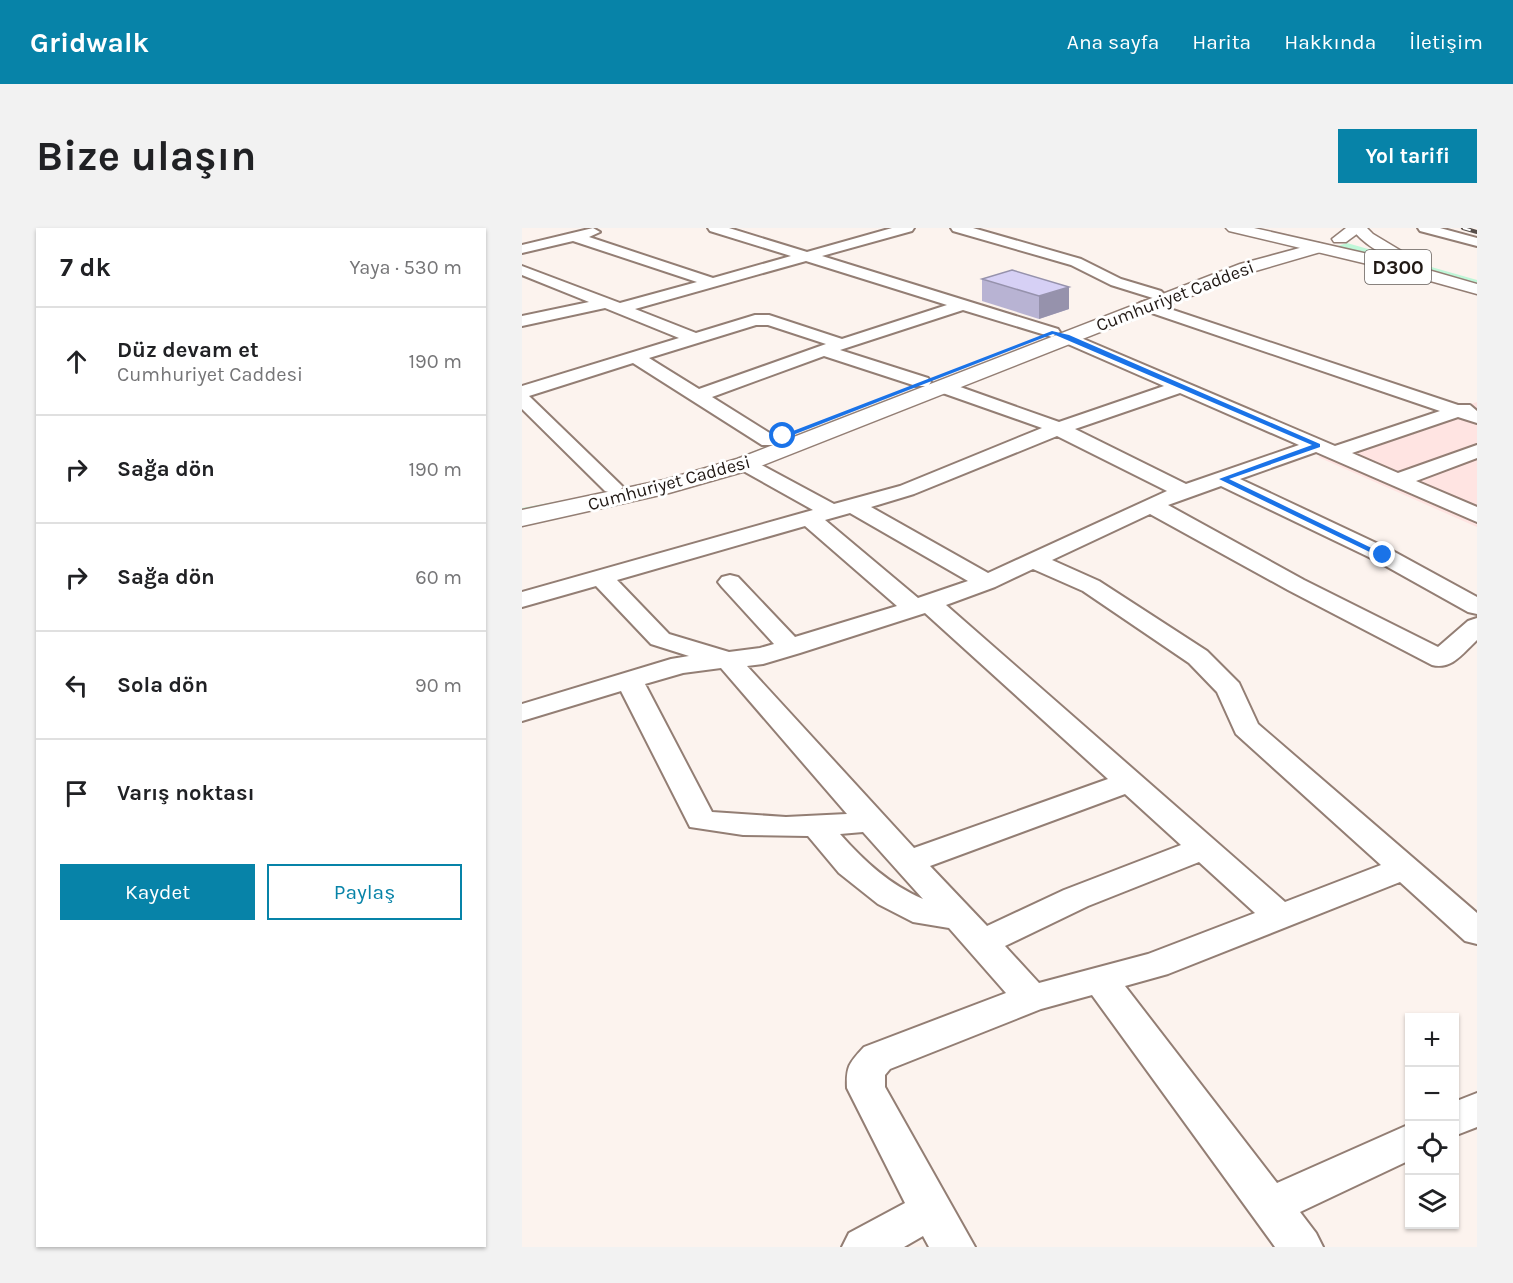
<!DOCTYPE html>
<html lang="tr">
<meta charset="utf-8">
<style>
:root{--surface:#fff;--page:#f2f2f2;--text:#202124;--muted:#757577;--line:#e0e0e0;--accent:#0783a8}
body{margin:0;font-family:Karla,sans-serif;background:var(--page);color:var(--text)}
.controls{position:absolute;right:18px;bottom:18px;display:grid;overflow:hidden;border-radius:0px;box-shadow:0 2px 4px #0004}
.controls button{width:54px;height:54px;display:grid;place-items:center;padding:0;border:0;border-bottom:2px solid var(--line);background:var(--surface);color:var(--text);font:30px sans-serif}
.stop{position:absolute;width:18px;height:18px;margin:-14px;border:4px solid #1a73e8;border-radius:50%;background:#fff}
.stop.end{background:#1a73e8;border-color:#fff;box-shadow:0 2px 6px #0008}
.list{margin:0;padding:0;list-style:none}
h2{display:flex;justify-content:space-between;align-items:center;height:78px;margin:0;padding:0 24px;font-size:26px}
h2 small{font-size:20px;font-weight:400;color:var(--muted)}
.list li{display:grid;grid-template-columns:39px 1fr auto;gap:18px;align-items:center;box-sizing:border-box;height:108px;padding:0 24px;border-top:2px solid var(--line)}
.list b{display:block;font-size:22px;white-space:nowrap}
.list p{margin:0;font-size:20px;white-space:nowrap;color:var(--muted)}
.list em{font-size:20px;font-style:normal;color:var(--muted)}
.actions{display:flex;gap:12px;padding:18px 24px}
.actions a{flex:1;padding:14px 0;border:2px solid var(--accent);border-radius:0px;text-align:center;font-size:21px;color:var(--accent)}
.actions .main{background:var(--accent);color:#fff}
.icon{flex:none;width:33px;height:33px;fill:none;stroke:currentColor;stroke-width:2;stroke-linecap:round;stroke-linejoin:round}
.map{position:relative;flex:none;width:955px;height:1019px;overflow:hidden;border-radius:0px}
header{display:flex;align-items:center;gap:36px;box-sizing:border-box;height:84px;padding:0 30px;background:var(--accent);color:#fff}
header strong{font-size:28px}
nav{display:flex;gap:33px;margin-inline-start:auto;font-size:21px}
.intro{display:flex;align-items:center;justify-content:space-between;box-sizing:border-box;height:144px;padding:0 36px}
h1{margin:0;font-size:42px}
.button{padding:15px 27px;border-radius:0px;background:var(--accent);color:#fff;font-size:21px;font-weight:700}
main{display:flex;gap:36px;padding:0 36px}
aside{flex:1;background:var(--surface);border-radius:0px;box-shadow:0 2px 4px #0004}
.map>svg:first-child{display:block}
.industrial{fill:#ffe4e2}
.green{fill:#bff7d8}
.lines{fill:none;stroke-linecap:round;stroke-linejoin:round}
.minor-casing{stroke:#937e74;stroke-width:4}
.major-casing{stroke:#937e74;stroke-width:3}
.highway-casing{stroke:#937e74;stroke-width:3}
.minor{fill:#fff;fill-rule:evenodd}
.major{fill:#fff;fill-rule:evenodd}
.highway{fill:#fff;fill-rule:evenodd}
.rail-casing{stroke:#564e4a;stroke-width:4}
.rail{stroke:#fff;stroke-width:2;stroke-dasharray:8;stroke-linecap:butt}
.wall{fill:#b8b3d3}
.shaded-wall{fill:#9692ac}
.building{fill:#d6d0f5;stroke:#9692ac;stroke-width:1.5}
.route{fill:#1a73e8}
.labels{text-anchor:middle;dominant-baseline:central;stroke-width:6;stroke-linejoin:round;paint-order:stroke}
.far-street-label{font-size:18px;fill:#201814;stroke:#fff}
.shield{fill:#fff;stroke:#635d5a;stroke-width:1.5}
.shield-label{font-size:20px;font-weight:bold;fill:#201814}
</style>
<header>
<strong>Gridwalk</strong>
<nav><a>Ana sayfa</a><a>Harita</a><a>Hakkında</a><a>İletişim</a></nav>
</header>
<div class="intro"><h1>Bize ulaşın</h1><a class="button">Yol tarifi</a></div>
<main>
<aside>
<h2>7 dk<small>Yaya · 530 m</small></h2>
<ul class="list">
<li><svg class="icon" aria-label="ahead" viewBox="0 0 24 24"><path d="M12 20V5M6 11l6-6 6 6"/></svg><div><b>Düz devam et</b><p>Cumhuriyet Caddesi</p></div><em>190 m</em></li>
<li><svg class="icon" aria-label="right" viewBox="0 0 24 24"><path d="M7 20v-9h11M14 6l5 5-5 5"/></svg><div><b>Sağa dön</b></div><em>190 m</em></li>
<li><svg class="icon" aria-label="right" viewBox="0 0 24 24"><path d="M7 20v-9h11M14 6l5 5-5 5"/></svg><div><b>Sağa dön</b></div><em>60 m</em></li>
<li><svg class="icon" aria-label="left" viewBox="0 0 24 24"><path d="M17 20v-9H6M10 6l-5 5 5 5"/></svg><div><b>Sola dön</b></div><em>90 m</em></li>
<li><svg class="icon" aria-label="arrive" viewBox="0 0 24 24"><path d="M6 21V4h12l-3 4 3 4H6"/></svg><div><b>Varış noktası</b></div></li>
</ul>
<div class="actions"><a class="main">Kaydet</a><a>Paylaş</a></div>
</aside>
<div class="map">
<svg width="955" height="1019" viewBox="0 0 955 1019">
<rect width="100%" height="100%" fill="#fcf3ee"/>
<path class="industrial" d="M955,174V299L796,229Z"/>
<g class="green">
<path d="M825,15L955,52V58L809,20Z"/>
<path d="M522,111H524L335,189L207,237L123,260L0,285V280L118,258L204,234Z"/>
</g>
<g class="lines">
<defs>
<g id="minor">
<path d="M71,0L78,4L67,9L191,50L269,28L188,3L186,0H207L285,24L370,0H392L390,3L300,28L536,101L538,104L530,109L441,82L318,122L406,150L409,154L406,158H394L302,128L190,169L254,209L257,213L254,217H240L111,135L7,168L97,255L101,259L97,263L90,265L83,263L0,181V158L157,110L83,80L0,98V88L67,74L0,47V38L98,75L175,54L51,13L0,25V17ZM284,33L425,77L320,111L247,87H233L174,105L113,81ZM234,97H246L304,116L177,161L127,130Z"/>
<path d="M429,0H451L559,31L599,51L639,63L642,66L634,71L589,57L549,37L431,3Z"/>
<path d="M896,0H918L955,10V18L898,3Z"/>
<path d="M624,73L936,177H948L955,183V195L936,189L830,225L876,245L955,217V230L894,253L955,279V294L794,224L718,251L869,322L955,369V386L946,384L853,332L699,258L646,277L782,352L916,419L946,393L955,390V412C941,425 930,442 910,437L766,362L628,286L530,332L577,353L685,423L717,455L736,496L955,685V716L943,713L878,654L646,746L603,758L755,955L888,896V932L778,984L794,1005L801,1019H753L570,767L519,781L368,841L363,847V859L453,1019H407L401,1008L382,1019H320L327,1005L383,975L325,860C324,839 327,835 342,819L484,765L427,700L391,694L356,676L317,645L286,608L221,607L168,599L99,463L0,493V476L149,431L167,428L129,416L74,358L0,379V364L291,282L216,240L213,236L216,232H230L312,276L378,258L520,200L415,163L412,159L415,155H427L537,194L642,158L539,113L537,109L545,104L813,218L918,183L618,81L616,78L618,75ZM658,165L777,217L664,256L553,201ZM535,208L645,263L466,345L349,279L392,266ZM328,285L446,353L396,370L303,292ZM283,298L375,378L273,409L216,349L208,347L200,349L196,354L200,359L252,416L238,420L207,424L147,406L95,352ZM511,341L561,363L667,435L695,464L714,506L859,637L763,674L424,377L473,359ZM403,385L586,551L392,620L225,438L241,436L278,425ZM199,440L325,586L264,589L190,584L123,456L161,445ZM603,566L659,617L542,662L465,698L408,638ZM341,604L401,671C368,657 342,633 318,606ZM677,634L733,685L626,726L517,755L483,718L566,678Z"/>
<path d="M955,865V899L932,908V874Z"/>
</g>
<g id="major">
<path d="M824,0H843L824,14H812L810,11Z"/>
<path d="M796,15L802,17L804,20L802,23L730,44L231,241L147,265L0,298V282L142,252L215,231L718,36Z"/>
</g>
<g id="highway">
<path d="M704,0H732L868,31L955,56V66L858,39L707,3Z"/>
<path d="M829,0H845L851,6L881,24L879,27C862,32 839,13 829,0Z"/>
</g>
</defs>
<use href="#minor" class="minor-casing"/>
<use href="#major" class="major-casing"/>
<use href="#highway" class="highway-casing"/>
<use href="#minor" class="minor"/>
<use href="#major" class="major"/>
<use href="#highway" class="highway"/>
<defs>
<path id="rail" d="M941,0L955,4"/>
</defs>
<use href="#rail" class="rail-casing"/>
<use href="#rail" class="rail"/>
</g>
<path class="wall" d="M460,51L547,59V81L517,91L460,73Z"/>
<path class="shaded-wall" d="M547,59V81L517,91V68Z"/>
<path class="building" d="M490,42L547,59L517,68L460,51Z"/>
<path class="route" d="M530,103L547,107L798,216V219L707,251L864,327L858,329L697,251L790,217L531,106L263,210L258,208Z"/>
<g class="labels">
<g class="far-street-label">
<text transform="translate(653 68) rotate(-21)">Cumhuriyet Caddesi</text>
<text transform="translate(147 255) rotate(-15)">Cumhuriyet Caddesi</text>
</g>
<rect class="shield" x="843" y="22" width="66" height="34" rx="4.5"/>
<g class="shield-label">
<text x="876" y="39">D300</text>
</g>
</g>
</svg>
<div class="controls">
<button>+</button>
<button>−</button>
<button><svg class="icon" aria-label="locate" viewBox="0 0 24 24"><circle cx="12" cy="12" r="6"/><path d="M12 2v4M12 18v4M2 12h4M18 12h4"/></svg></button>
<button><svg class="icon" aria-label="layers" viewBox="0 0 24 24"><path d="M12 4l9 5-9 5-9-5zM3 14l9 5 9-5"/></svg></button>
</div>
<div class="stop" style="left:261px;top:208px"></div>
<div class="stop end" style="left:861px;top:327px"></div>
</div>
</main>
